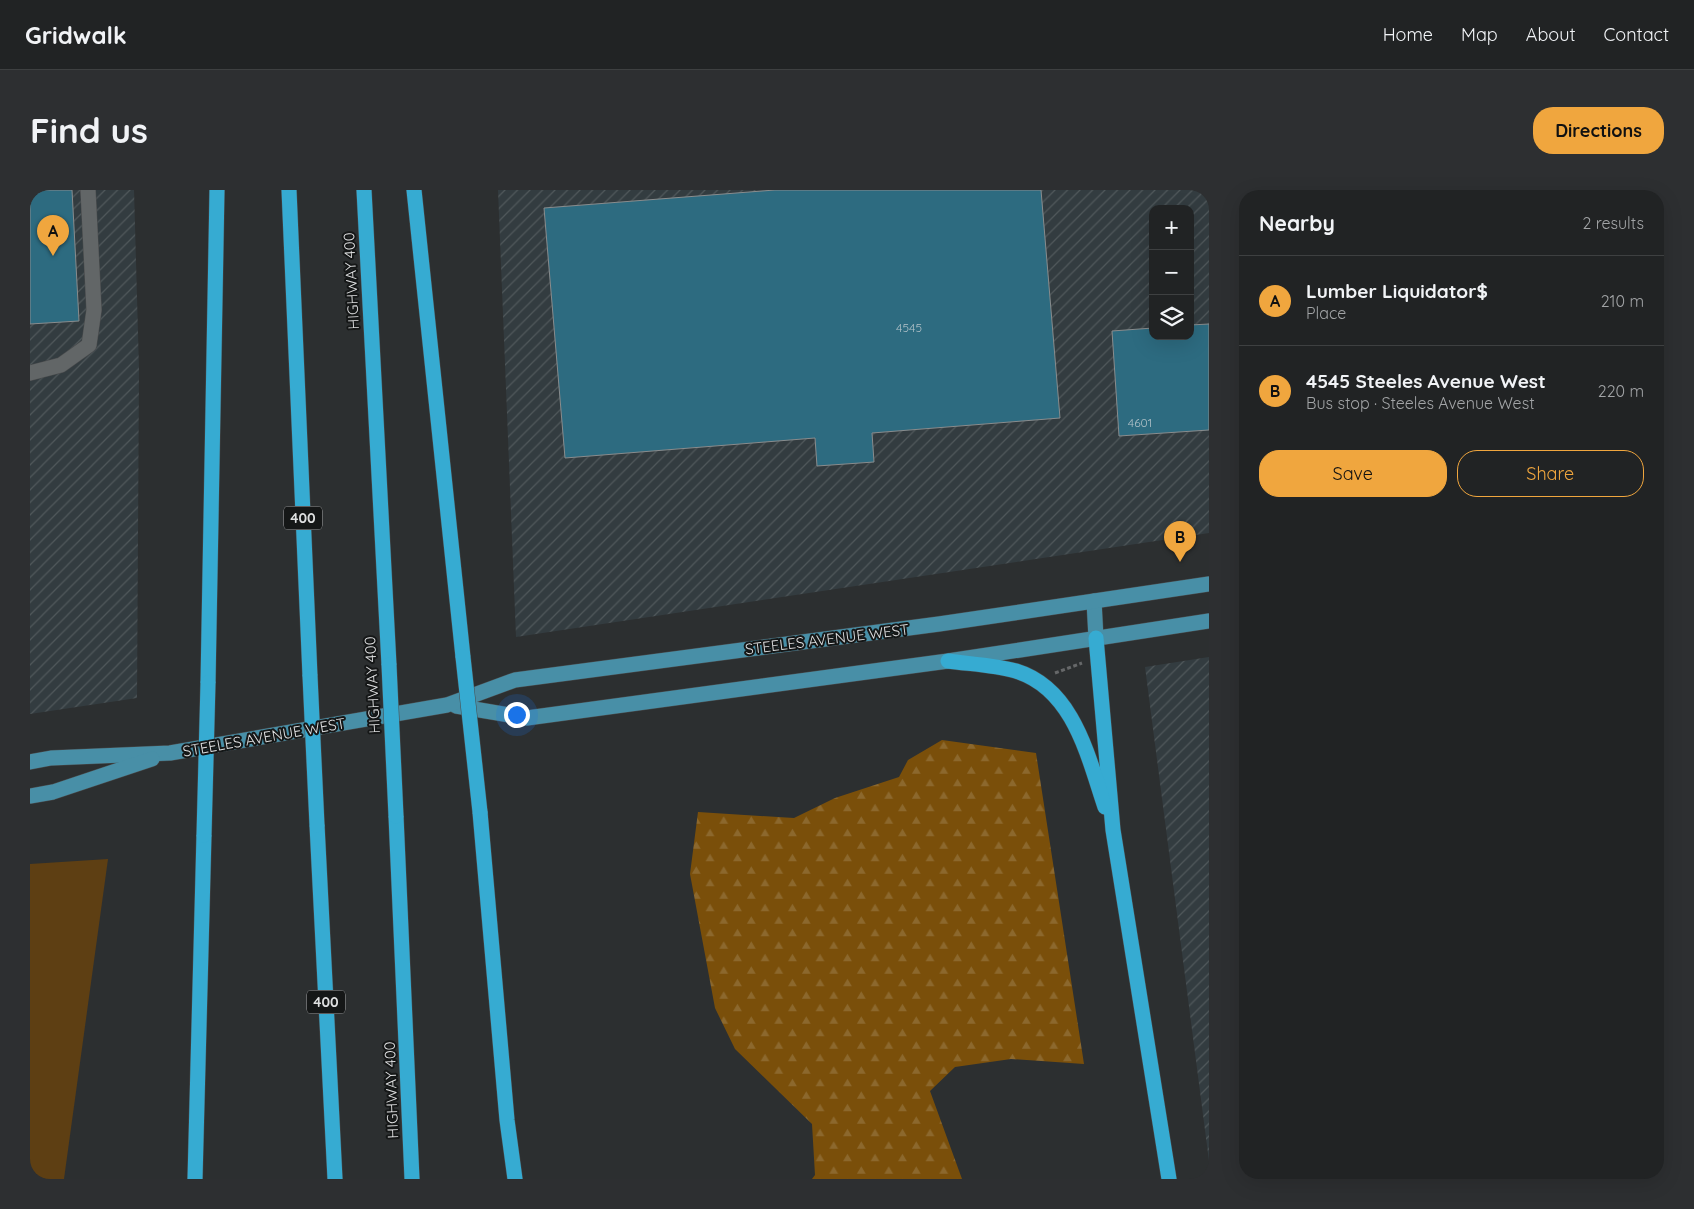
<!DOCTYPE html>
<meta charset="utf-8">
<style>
:root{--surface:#212324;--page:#2d2f31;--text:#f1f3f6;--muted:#a2a4a6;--line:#3e4041;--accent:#f0a63e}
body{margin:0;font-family:Quicksand,sans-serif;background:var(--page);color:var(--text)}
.controls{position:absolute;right:15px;top:15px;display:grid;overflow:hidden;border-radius:10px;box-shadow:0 5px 20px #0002}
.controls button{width:45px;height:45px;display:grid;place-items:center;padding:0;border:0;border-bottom:1px solid var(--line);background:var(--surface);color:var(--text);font:25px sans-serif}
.you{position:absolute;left:486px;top:524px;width:18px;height:18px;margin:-12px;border:4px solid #fff;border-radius:50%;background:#1a73e8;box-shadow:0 0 0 8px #1a73e833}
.badge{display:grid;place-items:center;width:32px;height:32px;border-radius:50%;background:var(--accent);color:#111;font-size:16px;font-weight:700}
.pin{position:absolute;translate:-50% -41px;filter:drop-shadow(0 1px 2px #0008)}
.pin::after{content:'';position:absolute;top:26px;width:18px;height:15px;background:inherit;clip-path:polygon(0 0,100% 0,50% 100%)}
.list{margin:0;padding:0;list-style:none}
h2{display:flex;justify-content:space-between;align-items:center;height:65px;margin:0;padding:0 20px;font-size:21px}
h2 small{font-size:16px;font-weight:400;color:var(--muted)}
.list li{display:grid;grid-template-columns:32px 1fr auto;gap:15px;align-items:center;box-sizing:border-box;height:90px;padding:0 20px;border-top:1px solid var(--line)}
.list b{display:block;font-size:19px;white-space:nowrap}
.list p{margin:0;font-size:16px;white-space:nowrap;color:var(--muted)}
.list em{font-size:16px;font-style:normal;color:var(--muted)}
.actions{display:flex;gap:10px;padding:15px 20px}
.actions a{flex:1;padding:11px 0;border:1px solid var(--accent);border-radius:20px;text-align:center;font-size:18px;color:var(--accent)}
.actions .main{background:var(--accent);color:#111}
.icon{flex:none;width:28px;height:28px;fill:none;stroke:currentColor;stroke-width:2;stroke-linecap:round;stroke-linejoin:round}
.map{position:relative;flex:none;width:1179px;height:989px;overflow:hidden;border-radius:20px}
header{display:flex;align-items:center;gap:30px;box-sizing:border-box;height:70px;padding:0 25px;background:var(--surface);border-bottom:1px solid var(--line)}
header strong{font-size:24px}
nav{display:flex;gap:28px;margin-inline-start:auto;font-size:18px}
.intro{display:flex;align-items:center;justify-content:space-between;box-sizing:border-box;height:120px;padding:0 30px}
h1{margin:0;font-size:35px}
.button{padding:12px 22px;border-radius:20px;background:var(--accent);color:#111;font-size:18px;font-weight:700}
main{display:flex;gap:30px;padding:0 30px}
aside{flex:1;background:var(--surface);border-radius:20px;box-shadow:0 5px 20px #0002}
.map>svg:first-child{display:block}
.industrial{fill:url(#industrial-furrows);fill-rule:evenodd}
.grass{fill:#5e3f13}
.forest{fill:url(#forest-firs)}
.building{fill:#2d6b80;stroke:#898c8d}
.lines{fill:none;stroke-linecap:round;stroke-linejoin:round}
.minor-casing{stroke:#494b4c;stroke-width:16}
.major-casing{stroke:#494b4c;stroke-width:16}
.highway-casing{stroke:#494b4c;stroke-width:16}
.path{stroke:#666869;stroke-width:3;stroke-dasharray:4 2.5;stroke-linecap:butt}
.minor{stroke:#626667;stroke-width:15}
.major{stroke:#488fa7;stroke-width:15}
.highway{stroke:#36abd2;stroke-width:15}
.highway-bridge-casing{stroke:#494b4c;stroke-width:16;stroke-linecap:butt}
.highway-bridge{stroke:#36abd2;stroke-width:15}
.labels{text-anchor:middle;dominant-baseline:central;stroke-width:4;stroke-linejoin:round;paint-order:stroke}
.number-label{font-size:12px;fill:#b2c2c8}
.shield{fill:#151717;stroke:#a2a3a4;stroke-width:1}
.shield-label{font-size:14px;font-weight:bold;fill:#dedfe0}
.street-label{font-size:15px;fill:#dedfe0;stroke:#151717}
</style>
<header>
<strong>Gridwalk</strong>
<nav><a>Home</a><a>Map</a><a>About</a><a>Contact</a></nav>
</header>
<div class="intro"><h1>Find us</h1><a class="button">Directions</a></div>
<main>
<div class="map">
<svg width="1179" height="989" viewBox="0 0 1179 989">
<defs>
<pattern id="industrial-furrows" width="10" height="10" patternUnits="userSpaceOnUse" patternTransform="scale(1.25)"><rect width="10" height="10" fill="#333c40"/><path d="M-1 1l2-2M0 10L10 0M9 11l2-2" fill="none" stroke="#50585b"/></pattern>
<pattern id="forest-firs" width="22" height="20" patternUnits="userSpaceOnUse" patternTransform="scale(1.25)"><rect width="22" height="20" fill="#7a4f0a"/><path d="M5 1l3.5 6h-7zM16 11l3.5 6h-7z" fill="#8c682d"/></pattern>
</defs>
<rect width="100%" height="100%" fill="#2c2f30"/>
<g class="industrial">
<path d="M0,0H104L109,179L107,508L0,524Z"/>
<path d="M468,0H1179V343L486,447ZM1123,19H1160V146H1123Z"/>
<path d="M1179,467V971L1115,477Z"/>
</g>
<path class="grass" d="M78,669L34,989H0V674Z"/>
<path class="forest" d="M912,550L1006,563L1054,874L981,869L925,877L900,901L932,989H782L785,985L782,934L705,859L685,818L660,684L668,622L764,628L805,608L869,587L878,570Z"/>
<g class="building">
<path d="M0,0H42L49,131L0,134Z"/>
<path d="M745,0H1011L1030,228L842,243L844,272L787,276L785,248L535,268L514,18Z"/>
<path d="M1179,134V240L1089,246L1082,141L1123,138V146H1160V135Z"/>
</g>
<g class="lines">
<defs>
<path id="minor" d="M0,183L31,175L59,155L64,120L58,0"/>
<g id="major">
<path d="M1064,411L1066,448"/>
<path d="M426,516L497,528L918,471L1179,431"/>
<path d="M0,572L21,568L140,563L417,515L485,490L909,434L1179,394"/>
<path d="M0,606L23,602L122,569"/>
</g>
<g id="highway">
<path d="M259,0L280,486"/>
<path d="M334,0L359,475"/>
<path d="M384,0L433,467"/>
<path d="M1066,448L1083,640L1139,989"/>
<path d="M918,471C940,474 965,475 986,481C1044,499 1058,567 1075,617"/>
<path d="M178,493L187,0"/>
<path d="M450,622L477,930L485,989"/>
<path d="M366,626L382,989"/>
<path d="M287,635L305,989"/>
<path d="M165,989L174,645"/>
</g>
</defs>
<use href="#minor" class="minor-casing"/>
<use href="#major" class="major-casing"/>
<use href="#highway" class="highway-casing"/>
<path class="path" d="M1025,483L1052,473"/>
<use href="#minor" class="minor"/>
<use href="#major" class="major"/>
<use href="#highway" class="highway"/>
<defs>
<g id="highway-bridge">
<path d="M433,467L450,622"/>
<path d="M359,475L366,626"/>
<path d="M280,486L287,635"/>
<path d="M174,645L178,493"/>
</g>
</defs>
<use href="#highway-bridge" class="highway-bridge-casing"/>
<use href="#highway-bridge" class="highway-bridge"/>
</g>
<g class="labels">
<g class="number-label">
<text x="879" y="137">4545</text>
<text x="1110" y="232">4601</text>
</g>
<g class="shield">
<rect x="254" y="316.5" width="38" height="23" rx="4"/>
<rect x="277" y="800.5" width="38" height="23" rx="4"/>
</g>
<g class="shield-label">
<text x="273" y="328">400</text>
<text x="296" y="812">400</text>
</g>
<g class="street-label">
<text transform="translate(321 91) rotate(-93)">HIGHWAY 400</text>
<text transform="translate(797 449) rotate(-7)">STEELES AVENUE WEST</text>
<text transform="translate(342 495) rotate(-93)">HIGHWAY 400</text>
<text transform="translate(234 547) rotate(-10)">STEELES AVENUE WEST</text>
<text transform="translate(361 900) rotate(-92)">HIGHWAY 400</text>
</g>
</g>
</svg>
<div class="controls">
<button>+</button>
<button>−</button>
<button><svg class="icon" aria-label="layers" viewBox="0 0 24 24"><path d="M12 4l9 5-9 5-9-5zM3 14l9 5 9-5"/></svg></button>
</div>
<div class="you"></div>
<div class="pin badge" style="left:23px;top:66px">A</div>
<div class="pin badge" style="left:1150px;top:372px">B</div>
</div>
<aside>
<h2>Nearby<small>2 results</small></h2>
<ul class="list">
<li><span class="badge">A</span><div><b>Lumber Liquidator$</b><p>Place</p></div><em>210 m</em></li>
<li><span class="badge">B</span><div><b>4545 Steeles Avenue West</b><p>Bus stop · Steeles Avenue West</p></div><em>220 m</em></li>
</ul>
<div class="actions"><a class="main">Save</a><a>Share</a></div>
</aside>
</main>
